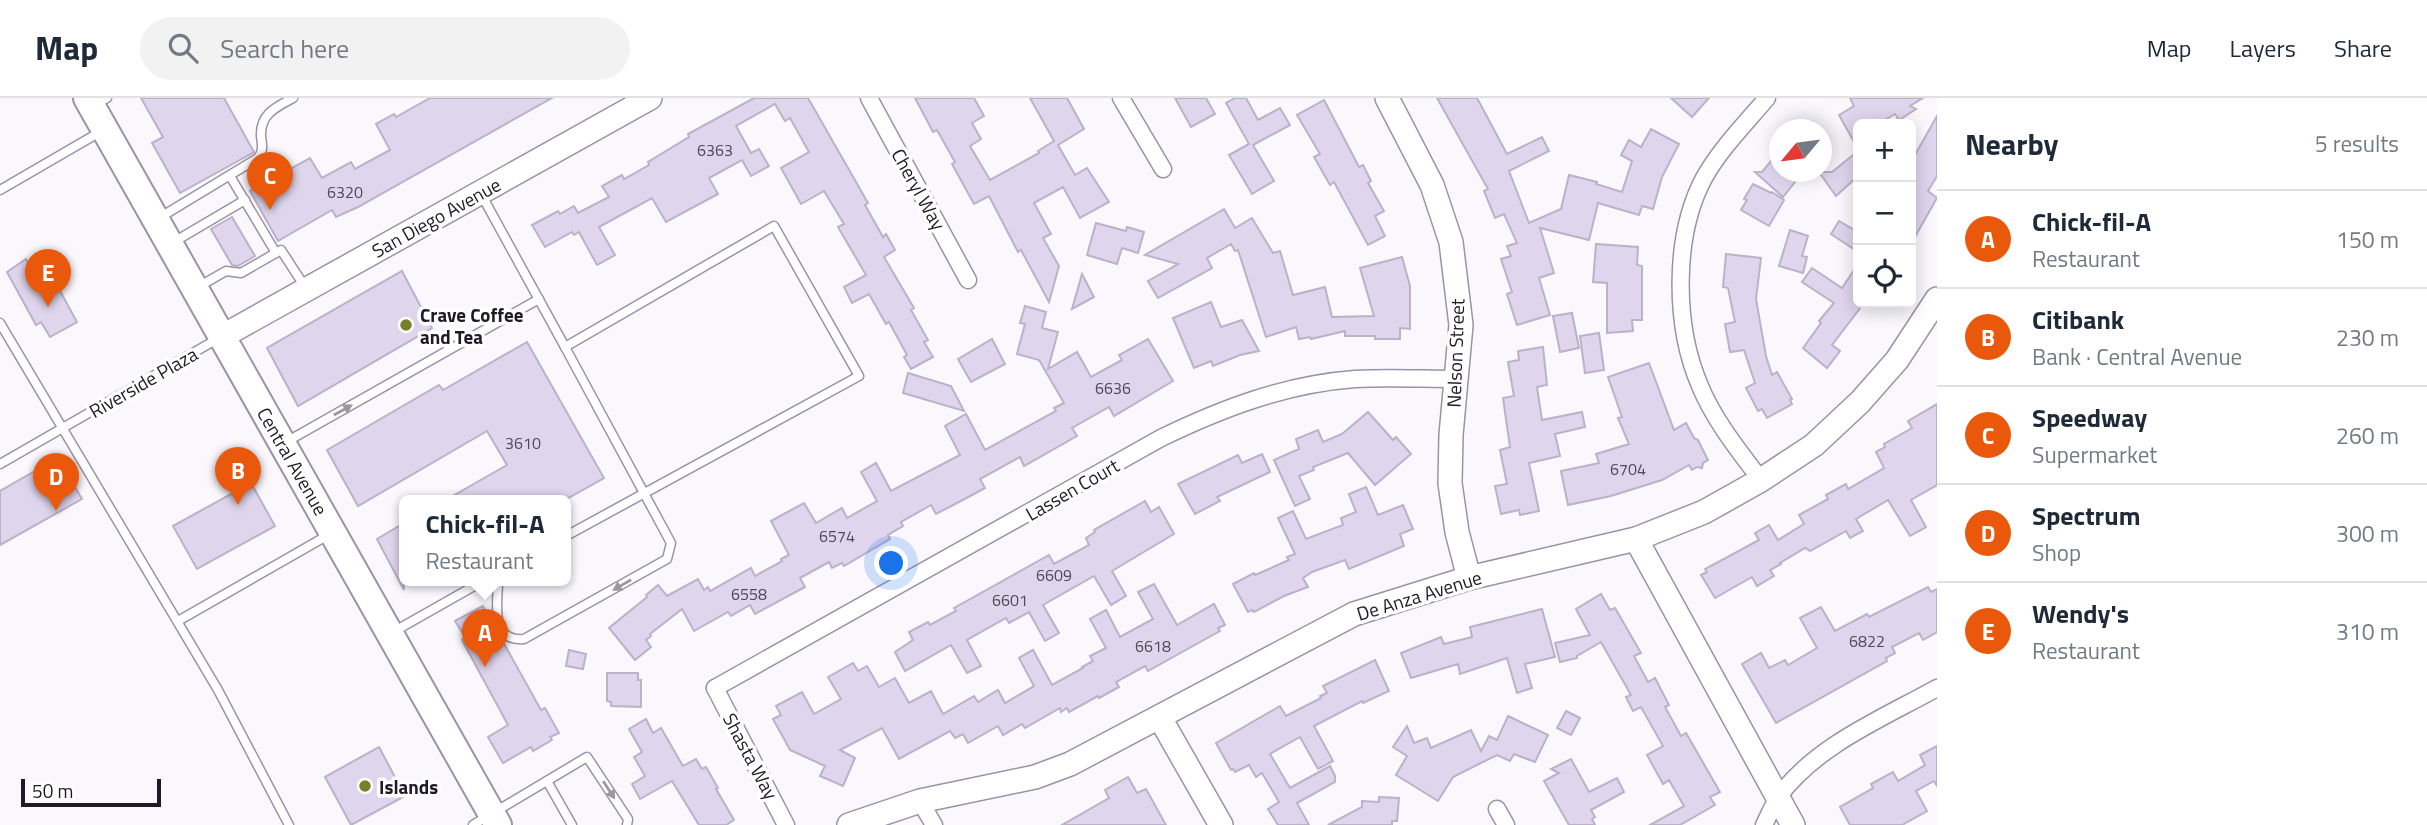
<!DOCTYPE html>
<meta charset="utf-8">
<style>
:root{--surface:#fff;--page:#f2f2f3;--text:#1f2937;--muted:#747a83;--line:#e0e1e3;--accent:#ea580c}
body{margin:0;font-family:"Titillium Web",sans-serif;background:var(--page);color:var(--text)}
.controls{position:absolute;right:21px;top:21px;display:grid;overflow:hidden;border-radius:10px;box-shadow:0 4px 18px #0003}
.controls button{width:63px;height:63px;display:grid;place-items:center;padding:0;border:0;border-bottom:2px solid var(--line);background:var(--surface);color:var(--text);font:35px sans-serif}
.compass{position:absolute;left:1769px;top:21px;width:63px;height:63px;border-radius:50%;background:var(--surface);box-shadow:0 4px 18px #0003;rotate:241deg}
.scale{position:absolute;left:21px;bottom:18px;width:140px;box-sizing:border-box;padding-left:7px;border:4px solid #1f1b24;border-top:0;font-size:19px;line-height:24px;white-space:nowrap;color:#1f1b24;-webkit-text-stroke:5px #fff;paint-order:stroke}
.you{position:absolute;left:892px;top:466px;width:24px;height:24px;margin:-18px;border:5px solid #fff;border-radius:50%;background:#1a73e8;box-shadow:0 0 0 10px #1a73e833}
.badge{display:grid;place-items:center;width:46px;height:46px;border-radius:50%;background:var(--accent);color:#fff;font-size:23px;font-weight:700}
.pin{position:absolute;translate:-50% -58px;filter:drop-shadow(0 2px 4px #0008)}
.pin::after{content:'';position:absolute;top:37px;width:24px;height:21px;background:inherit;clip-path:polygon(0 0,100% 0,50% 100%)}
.popup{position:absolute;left:399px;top:397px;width:172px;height:91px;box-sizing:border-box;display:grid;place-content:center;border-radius:10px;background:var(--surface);filter:drop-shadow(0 2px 5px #0005);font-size:23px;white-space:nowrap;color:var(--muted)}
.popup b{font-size:26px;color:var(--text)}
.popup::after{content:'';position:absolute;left:50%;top:100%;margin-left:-14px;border:14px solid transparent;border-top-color:var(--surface)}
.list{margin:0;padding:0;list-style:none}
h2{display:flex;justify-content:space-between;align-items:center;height:91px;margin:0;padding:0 28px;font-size:30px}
h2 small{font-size:23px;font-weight:400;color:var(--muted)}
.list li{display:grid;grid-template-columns:46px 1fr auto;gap:21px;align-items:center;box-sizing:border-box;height:98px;padding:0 28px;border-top:2px solid var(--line)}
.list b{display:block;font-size:26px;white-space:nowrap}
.list p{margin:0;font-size:23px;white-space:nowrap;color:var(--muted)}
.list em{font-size:23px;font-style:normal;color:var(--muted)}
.icon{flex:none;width:38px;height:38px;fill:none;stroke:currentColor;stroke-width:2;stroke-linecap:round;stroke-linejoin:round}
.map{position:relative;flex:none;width:1937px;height:727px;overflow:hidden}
header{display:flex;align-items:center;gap:42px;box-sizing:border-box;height:98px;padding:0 35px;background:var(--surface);border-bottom:2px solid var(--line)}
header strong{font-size:33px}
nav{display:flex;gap:38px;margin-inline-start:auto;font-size:24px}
.search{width:490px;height:63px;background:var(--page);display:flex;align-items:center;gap:18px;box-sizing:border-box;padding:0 24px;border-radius:38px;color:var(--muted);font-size:26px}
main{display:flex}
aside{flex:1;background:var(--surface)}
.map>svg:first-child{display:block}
.building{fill:#dfd5ed;stroke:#bbb1c8;stroke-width:2}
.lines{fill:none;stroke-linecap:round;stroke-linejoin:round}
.lane-casing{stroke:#9b92a8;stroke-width:11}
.street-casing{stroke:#9b92a8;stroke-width:19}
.secondary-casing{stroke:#9b92a8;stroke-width:26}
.primary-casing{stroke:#9b92a8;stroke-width:30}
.lane{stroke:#fff;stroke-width:8}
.street{stroke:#fff;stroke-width:16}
.secondary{stroke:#fff;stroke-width:23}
.primary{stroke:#fff;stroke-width:26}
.oneway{fill:#9a989c}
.poi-dot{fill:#77802b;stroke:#fff;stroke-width:2.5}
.labels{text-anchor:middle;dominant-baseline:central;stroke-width:7;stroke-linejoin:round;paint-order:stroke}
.number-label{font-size:16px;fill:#4f4a56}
.street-label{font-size:19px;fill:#1f1b24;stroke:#fff}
.poi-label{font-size:19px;font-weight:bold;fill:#1f1b24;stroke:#fff;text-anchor:start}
</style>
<header>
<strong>Map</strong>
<div class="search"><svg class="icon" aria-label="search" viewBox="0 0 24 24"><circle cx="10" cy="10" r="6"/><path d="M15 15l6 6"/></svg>Search here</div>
<nav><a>Map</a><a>Layers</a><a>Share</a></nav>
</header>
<main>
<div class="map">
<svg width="1937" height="727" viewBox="0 0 1937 727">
<rect width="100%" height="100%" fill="#faf8fd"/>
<g class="building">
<path d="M141,0H224L254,54L180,95L152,45L163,39Z"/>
<path d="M430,0H552L358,109L336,119L332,112L278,143L250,93L310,60L322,80L351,64L355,71L390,52L376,26L394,16L396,19Z"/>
<path d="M754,0H808L868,105L865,107L883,139L886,136L895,152L884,159L914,210L911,212L928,242L924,244L933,259L911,271L904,259L907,257L889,224L886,226L869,196L852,205L844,189L866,177L838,129L844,126L824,93L801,106L781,70L809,54L790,20L785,23L775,6L736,28L751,55L759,51L769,68L751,78L742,62L709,80L718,96L666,124L652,100L599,129L615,157L597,167L579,134L574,137L572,134L545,149L532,127L558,113L560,116L574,108L578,115L609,99L602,88L622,77L624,81L649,67L648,64L689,39L688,36Z"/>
<path d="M915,0H974L984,18L972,25L981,41L970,48L990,82L1039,55L1038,53L1054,43L1030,0H1067L1084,31L1058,47L1075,77L1087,70L1109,104L1080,120L1063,89L1034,105L1051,136L1043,140L1059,168L1049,204L1021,152L1018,154L989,98L974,106L952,66L955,64L937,32L933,34Z"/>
<path d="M1175,0H1206L1215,16L1191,29Z"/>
<path d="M1235,0H1246L1258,22L1280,10L1290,27L1253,47L1274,83L1252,96L1229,57L1249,46L1226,5Z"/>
<path d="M1437,0H1477L1507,56L1542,39L1549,53L1509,73L1529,125L1561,111L1569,77L1597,84L1596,86L1622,94L1632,63L1621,57L1629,42L1641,49L1651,31L1679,46L1662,79L1653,111L1642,108L1639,117L1598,105L1589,142L1540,130L1554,175L1539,180L1550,217L1517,227L1507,196L1512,194L1501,161L1511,158L1507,148L1517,145L1504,116L1495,120L1484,93L1488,91Z"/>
<path d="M1671,0H1709L1692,19Z"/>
<path d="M1850,0H1923L1910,8L1916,11L1899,22L1895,16L1878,26H1858V51L1839,17L1854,8Z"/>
<path d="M1324,2L1359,69L1363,67L1371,83L1368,85L1384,113L1375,118L1385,138L1368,147L1334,84L1330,87L1314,59L1320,56L1297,17Z"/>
<path d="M1937,18V78L1928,93L1937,100L1911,146V52L1916,55Z"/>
<path d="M1780,52V74H1803L1783,99L1755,74H1762Z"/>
<path d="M1858,53V78L1836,98L1819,74H1832Z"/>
<path d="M1753,86L1771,95L1772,94L1784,102L1769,128L1741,112L1747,102L1744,101Z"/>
<path d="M1224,111L1235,130L1252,120L1273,155L1280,153L1293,197L1325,189L1332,219L1374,218L1360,170L1402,159L1410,188V231L1400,230V241H1375V238H1345V233L1311,241L1310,239L1299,241L1296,229L1266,239L1238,152L1235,153L1231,146L1207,160L1212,170L1158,200L1148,183L1178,166L1145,157Z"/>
<path d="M232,119L255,158L238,168L232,167L211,131Z"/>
<path d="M1839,123L1858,134V154L1831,136Z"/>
<path d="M1096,125L1126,133L1127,129L1144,134L1138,155L1122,150L1117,166L1087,157Z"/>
<path d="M1790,132L1808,138L1802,158L1807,159L1803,175L1779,168Z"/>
<path d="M1596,146L1638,149L1637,167L1642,168V222H1632L1633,233L1607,235V185L1593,184Z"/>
<path d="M1726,156L1761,160L1756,201L1766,258L1772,277L1777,274L1792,301L1790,302L1792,306L1767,320L1762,311L1758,313L1746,290L1755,285L1744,252L1730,254L1725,226L1735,224L1728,190L1723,189Z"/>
<path d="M26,161L29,166L39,161L50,181L53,180L77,224L50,239L41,224L36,227L7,174Z"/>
<path d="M1858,166V205H1864L1832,247L1840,253L1827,270L1803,250L1821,225L1819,223L1834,205L1802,184L1812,170L1842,190Z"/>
<path d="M402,173L432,230L298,308L267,250Z"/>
<path d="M1082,176L1094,199L1072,211Z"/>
<path d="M1211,204L1221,229L1242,222L1259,253L1240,257L1213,268L1211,263L1194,270L1173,220Z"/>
<path d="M1025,208L1046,214L1042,230L1058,234L1048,271L1077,254L1091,279L1122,262L1119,257L1148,241L1173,283L1114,318L1109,309L1072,330L1077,338L1024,368L1020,359L980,381L985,390L959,404L936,416L931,407L901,424L903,428L888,437L890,441L844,468L842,465L832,470L829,464L800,480L805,489L755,516L750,507L731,518L728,514L694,533L682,511L650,536L651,538L646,542L651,549L635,562L609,530L647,499L646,497L658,487L667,498L698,481L704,492L708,489L710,493L751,470L755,478L782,463L781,461L789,457L771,423L804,405L816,425L842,410L847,420L877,403L861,374L876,365L891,393L960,357L945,328L966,316L985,352L1056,313L1054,310L1064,305L1039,262L1017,256L1025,226L1020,225Z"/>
<path d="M1572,215L1579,250L1560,254L1553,218Z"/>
<path d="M1599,235L1604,272L1585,275L1580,238Z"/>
<path d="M992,241L1005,266L971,284L958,261Z"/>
<path d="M527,244L604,380L563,403H444L507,367L487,333L358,408L327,352L439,287L443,292Z"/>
<path d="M1543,249L1547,287L1537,289L1542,322L1582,314L1585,329L1555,336L1560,358L1529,365L1539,413L1520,417L1519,412L1501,416L1495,388L1507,386L1500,352L1510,349L1503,300L1514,298L1508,264L1519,262L1518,253Z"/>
<path d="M1649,265L1674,332L1686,325L1694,340L1698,342L1708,362L1703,365L1702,370L1697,369L1692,372L1689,367L1662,382L1611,398L1568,407L1561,373L1599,365L1596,356L1629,346L1618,320L1622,319L1608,279Z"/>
<path d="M908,275L951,288L964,313L903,295Z"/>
<path d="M1937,306V387L1911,402L1926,429L1910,438L1888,402L1856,421L1863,433L1850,440L1846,433L1810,453L1805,450L1780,465L1781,466L1770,472L1774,478L1757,488L1752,479L1715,500L1701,477L1707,474L1705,471L1759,442L1755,435L1769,427L1778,442L1804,426L1799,417L1828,401L1826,397L1846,386L1848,391L1884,370L1876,354L1885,349L1884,346L1912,330L1908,323Z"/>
<path d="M1368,314L1393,342L1396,339L1411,356L1375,387L1348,355L1313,369L1314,372L1299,378L1310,401L1295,408L1274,362L1299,351L1296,341L1318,332L1323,344L1342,336Z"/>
<path d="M1262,356L1270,374L1217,399L1220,403L1195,416L1178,386L1238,357L1242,365Z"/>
<path d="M58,360L82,401L0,447V393Z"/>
<path d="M251,385L275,428L197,471L173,428Z"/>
<path d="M1366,389L1378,417L1403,407L1413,431L1400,436L1404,448L1349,471L1345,462L1312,474L1303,480L1308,489L1284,498L1254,514L1252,512L1248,514L1233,486L1254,475L1255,477L1262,474L1289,462L1287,459L1295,456L1278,420L1293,413L1306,441L1343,427L1341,420L1356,414L1349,396Z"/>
<path d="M1145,403L1151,414L1159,409L1174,436L1112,473L1126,498L1111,507L1094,478L1043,507L1059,535L1045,543L1029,514L1009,525L1006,520L967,542L981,568L967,575L951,547L905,573L895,554L913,542L909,534L928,524L930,527L956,513L954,510L1049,457L1054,466L1089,447L1086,440L1095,434L1094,432Z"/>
<path d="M404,425V492L377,441Z"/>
<path d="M1154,486L1177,527L1214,506L1225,527L1218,530L1220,533L1148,573L1145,568L1116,584L1119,589L1099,600L1098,598L1069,614L1067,610L1061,614L1060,610L1025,630L1022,626L1003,637L998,628L968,645L963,636L955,640L950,633L899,661L882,630L840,652L855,660L843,688L820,678L825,668L790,652L773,621L781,617L776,608L802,594L814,616L841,601L828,579L853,565L858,573L867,568L879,589L895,580L909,605L931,593L943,616L974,598L978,604L998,592L1005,605L1034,588L1019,560L1033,552L1052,587L1083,570L1082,569L1093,563L1090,558L1106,550L1090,521L1106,512L1120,539L1153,521L1138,494Z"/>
<path d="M1928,489L1931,494L1937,491V534L1923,542L1919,535L1892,549L1895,555L1886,560L1887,563L1776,625L1742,566L1761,555L1769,570L1785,562L1788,567L1817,550L1800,520L1821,509L1835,533L1867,516L1869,519Z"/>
<path d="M1601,496L1610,512L1615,510L1641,555L1634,558L1648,584L1655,580L1669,607L1665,609L1681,638L1686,635L1720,694L1710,699L1715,707L1680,727H1650L1684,708L1669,682L1663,686L1647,657L1663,648L1641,609L1633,613L1626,599L1631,597L1601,544L1577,558V560L1560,564L1555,545L1590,537L1576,511Z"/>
<path d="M483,508L495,533L502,542L541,612L545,610L559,635L550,639L552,642L533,653L531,649L503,665L488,639L508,627L462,542L465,539L455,523Z"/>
<path d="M1542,511L1555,559L1525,566L1532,590L1517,595L1507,560L1460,576L1458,566L1411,580L1401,555L1441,539L1444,546L1472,539L1470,529Z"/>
<path d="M569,552L586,556L583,571L566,568Z"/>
<path d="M1375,562L1389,593L1363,605L1362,603L1314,628L1333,663L1318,671L1300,639L1270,656L1290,690L1330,668L1335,678V684L1297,705L1309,727H1278L1268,711L1279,704L1262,675L1256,679L1249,667L1235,674L1233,671L1231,672L1216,645L1280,608L1286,618L1321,600L1320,598L1327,595L1323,588Z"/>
<path d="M607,575H638V582H641V609L611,608V604L607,603Z"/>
<path d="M1566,613L1580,620L1571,637L1557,630Z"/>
<path d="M1508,618L1548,637L1535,664L1514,656L1510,663L1497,657L1453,679L1438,703L1396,677L1407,658L1393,649L1407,628L1414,645L1427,640L1431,650L1471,632L1481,653L1489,638L1497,642Z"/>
<path d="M646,621L653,635L661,630L683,668L696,661L702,671L706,669L718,690L716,691L734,722L726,727H699L672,683L640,701L632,686L645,678L634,659L642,654L629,631Z"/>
<path d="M1937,648V688L1934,683L1916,693L1927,713L1902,727H1850L1840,709L1873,690L1871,686L1893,674L1898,683L1925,667L1920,657Z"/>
<path d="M379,649L405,698L351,727L325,679Z"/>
<path d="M1571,661L1589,694L1617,680L1624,694L1591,712L1595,719L1592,721L1595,727H1569L1544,683L1559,675L1551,671Z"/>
<path d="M1128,679L1137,695L1146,691L1166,727H1062L1109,700L1105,692Z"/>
<path d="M1379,699L1399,700L1397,723H1392V727H1328L1362,709V703L1379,704Z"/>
</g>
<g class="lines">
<defs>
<g id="lane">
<path d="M94,7L107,0"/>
<path d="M230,78L276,155"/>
<path d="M0,92L100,34"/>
<path d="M481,96L565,249L774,128L859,278L566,438"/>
<path d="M159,120L258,60C264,52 262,47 261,38C260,16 276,9 293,0"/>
<path d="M172,145L245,102"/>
<path d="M198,189L226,173L241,175L281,152L305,189"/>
<path d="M0,225L218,592L289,727"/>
<path d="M286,344L539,201"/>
<path d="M0,366L219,240"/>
<path d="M498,483C498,505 489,544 524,541L667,461L671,445L565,249"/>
<path d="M178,523L330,436"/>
<path d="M393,534L483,483"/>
<path d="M547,683L572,727"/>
<path d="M473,727L587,659L628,721L627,727"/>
</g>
<g id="street">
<path d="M869,0L968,182"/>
<path d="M1121,0L1163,71"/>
<path d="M1761,382C1739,353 1714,322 1700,288C1674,228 1673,138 1704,80C1720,51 1746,25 1767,0"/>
<path d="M715,590L1161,340C1223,310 1286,286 1355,281C1388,279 1423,281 1457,281"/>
<path d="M715,590L786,727"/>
<path d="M920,703L934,727"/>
<path d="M1497,711L1506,727"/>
<path d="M1764,727C1769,717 1773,707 1779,698C1817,647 1883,620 1937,590"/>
</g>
<g id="secondary">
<path d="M1387,0L1432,87L1451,144L1461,227L1451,337L1450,385L1457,434L1469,480"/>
<path d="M223,238L650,0"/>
<path d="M1636,441L1793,727"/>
<path d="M1160,620L1221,727"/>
<path d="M849,727L920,703L1035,679L1070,666L1354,516L1469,480L1636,441L1704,414L1761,382L1814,347L1860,304L1897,262L1937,201"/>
</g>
<path id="primary" d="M87,0L498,727"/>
</defs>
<use href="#lane" class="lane-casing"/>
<use href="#street" class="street-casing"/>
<use href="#secondary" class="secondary-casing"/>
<use href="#primary" class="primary-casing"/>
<use href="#lane" class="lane"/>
<use href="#street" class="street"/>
<use href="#secondary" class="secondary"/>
<use href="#primary" class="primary"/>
</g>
<defs><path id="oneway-solid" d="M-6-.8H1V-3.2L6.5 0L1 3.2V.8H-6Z" transform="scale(1.75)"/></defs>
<g class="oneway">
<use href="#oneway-solid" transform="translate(343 312) rotate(-29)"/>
<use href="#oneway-solid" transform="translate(622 487) rotate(150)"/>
<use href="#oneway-solid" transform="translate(609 692) rotate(57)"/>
</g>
<g class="poi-dot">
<circle cx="406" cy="227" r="7"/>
<circle cx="365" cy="688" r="7"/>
</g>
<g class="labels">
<g class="number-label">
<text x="715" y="52">6363</text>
<text x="345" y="94">6320</text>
<text x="1113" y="290">6636</text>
<text x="523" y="345">3610</text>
<text x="1628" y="371">6704</text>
<text x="837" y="438">6574</text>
<text x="1054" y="477">6609</text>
<text x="749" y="496">6558</text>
<text x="1010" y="502">6601</text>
<text x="1867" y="543">6822</text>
<text x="1153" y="548">6618</text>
</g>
<g class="street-label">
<text transform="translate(919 91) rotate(61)">Cheryl Way</text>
<text transform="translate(436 119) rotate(-29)">San Diego Avenue</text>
<text transform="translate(1455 255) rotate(-88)">Nelson Street</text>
<text transform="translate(143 284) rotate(-30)">Riverside Plaza</text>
<text transform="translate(293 363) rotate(60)">Central Avenue</text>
<text transform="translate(1072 391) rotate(-30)">Lassen Court</text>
<text transform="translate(1419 497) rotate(-17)">De Anza Avenue</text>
<text transform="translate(751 658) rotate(62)">Shasta Way</text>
</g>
<g class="poi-label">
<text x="420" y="216">Crave Coffee<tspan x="420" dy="22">and Tea</tspan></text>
<text x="379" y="688">Islands</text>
</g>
</g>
</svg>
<div class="controls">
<button>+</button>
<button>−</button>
<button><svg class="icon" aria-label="locate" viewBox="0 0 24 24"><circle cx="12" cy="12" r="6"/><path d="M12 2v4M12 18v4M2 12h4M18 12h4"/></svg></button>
</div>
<svg class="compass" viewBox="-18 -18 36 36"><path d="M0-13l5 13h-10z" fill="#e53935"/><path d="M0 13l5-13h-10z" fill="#747a83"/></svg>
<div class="scale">50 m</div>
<div class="you"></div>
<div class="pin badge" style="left:485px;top:569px">A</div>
<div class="popup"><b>Chick-fil-A</b>Restaurant</div>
<div class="pin badge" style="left:238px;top:407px">B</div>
<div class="pin badge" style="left:270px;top:112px">C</div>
<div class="pin badge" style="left:56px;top:413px">D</div>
<div class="pin badge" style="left:48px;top:209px">E</div>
</div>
<aside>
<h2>Nearby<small>5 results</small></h2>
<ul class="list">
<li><span class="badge">A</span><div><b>Chick-fil-A</b><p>Restaurant</p></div><em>150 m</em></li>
<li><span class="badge">B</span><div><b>Citibank</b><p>Bank · Central Avenue</p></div><em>230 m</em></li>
<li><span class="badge">C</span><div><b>Speedway</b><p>Supermarket</p></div><em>260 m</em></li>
<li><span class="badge">D</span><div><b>Spectrum</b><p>Shop</p></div><em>300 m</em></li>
<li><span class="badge">E</span><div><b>Wendy's</b><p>Restaurant</p></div><em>310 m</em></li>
</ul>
</aside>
</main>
